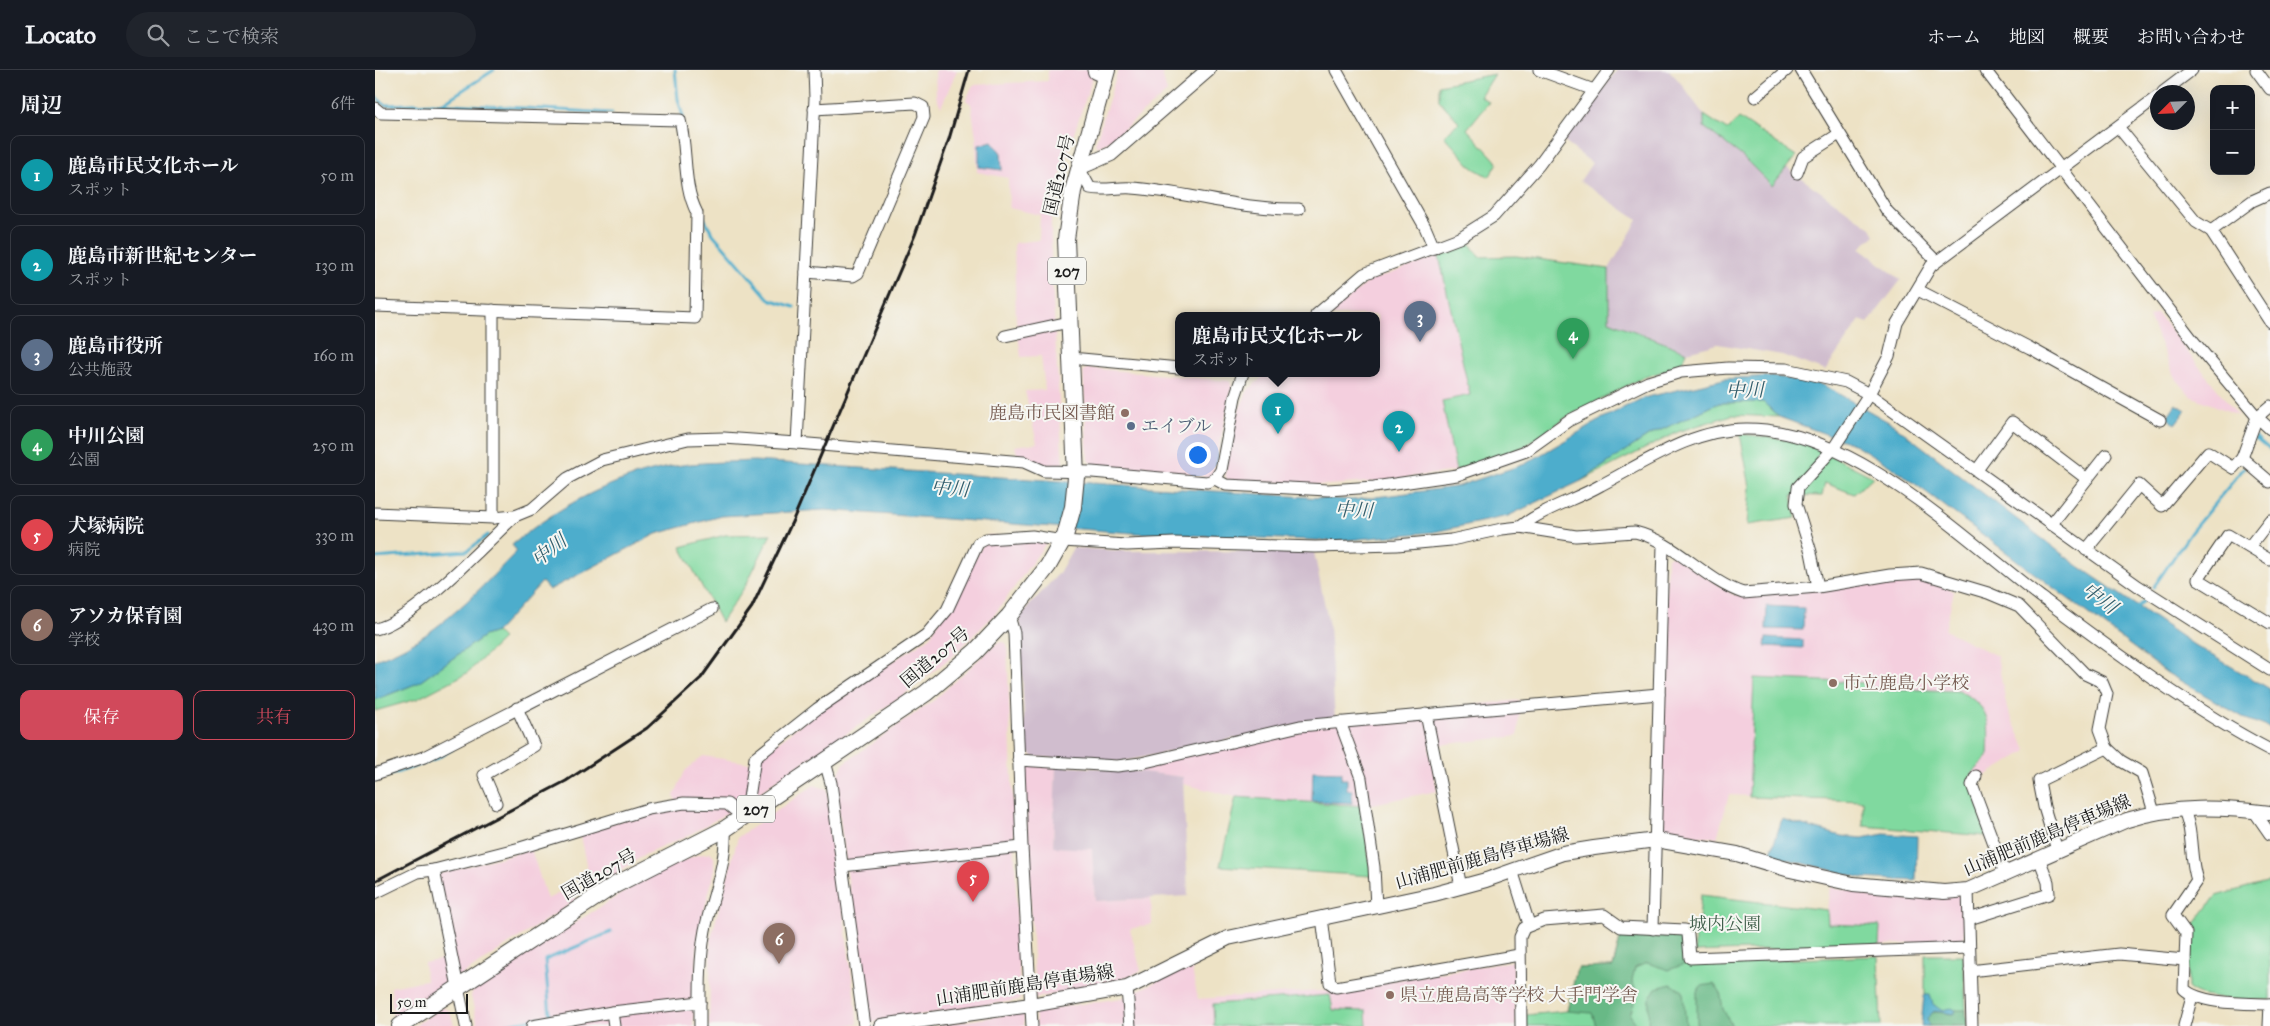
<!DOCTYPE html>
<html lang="ja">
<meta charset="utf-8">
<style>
:root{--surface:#171b24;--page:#20242c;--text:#f1f3f6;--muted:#9ea1a6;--line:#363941;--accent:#d1495b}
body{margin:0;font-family:"IM FELL Great Primer","Noto Serif JP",serif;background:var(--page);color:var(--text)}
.controls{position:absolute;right:15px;top:15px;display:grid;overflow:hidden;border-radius:10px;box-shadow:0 5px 20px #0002}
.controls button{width:45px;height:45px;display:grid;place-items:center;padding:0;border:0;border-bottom:1px solid var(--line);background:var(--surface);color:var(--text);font:25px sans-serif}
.compass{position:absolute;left:1775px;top:15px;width:45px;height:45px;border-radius:50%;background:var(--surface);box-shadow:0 5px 20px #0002;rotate:246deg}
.scale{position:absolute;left:15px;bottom:12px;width:78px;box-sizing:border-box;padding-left:5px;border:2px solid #1c1c1c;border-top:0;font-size:14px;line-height:18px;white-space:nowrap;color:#1c1c1c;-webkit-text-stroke:4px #f6f6f2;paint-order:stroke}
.you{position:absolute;left:822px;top:384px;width:18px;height:18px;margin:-12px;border:4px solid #fff;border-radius:50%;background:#1a73e8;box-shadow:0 0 0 8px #1a73e833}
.badge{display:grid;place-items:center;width:32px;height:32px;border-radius:50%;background:var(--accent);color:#fff;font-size:16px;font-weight:700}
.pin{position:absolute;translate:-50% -41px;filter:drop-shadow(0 1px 2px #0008)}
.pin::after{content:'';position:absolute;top:26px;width:18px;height:15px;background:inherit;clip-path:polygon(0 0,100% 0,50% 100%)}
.popup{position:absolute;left:800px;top:242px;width:205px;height:65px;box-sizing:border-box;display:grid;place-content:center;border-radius:10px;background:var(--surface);filter:drop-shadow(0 1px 4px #0005);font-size:16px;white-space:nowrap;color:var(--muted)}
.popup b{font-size:19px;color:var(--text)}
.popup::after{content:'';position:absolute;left:50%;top:100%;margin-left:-10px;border:10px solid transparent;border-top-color:var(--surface)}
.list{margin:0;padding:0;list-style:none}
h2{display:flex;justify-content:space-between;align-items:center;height:65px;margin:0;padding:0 20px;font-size:21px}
h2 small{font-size:16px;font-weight:400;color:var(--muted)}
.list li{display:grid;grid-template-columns:32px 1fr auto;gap:15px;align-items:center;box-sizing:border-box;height:80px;margin:0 10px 10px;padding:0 10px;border:1px solid var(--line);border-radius:10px}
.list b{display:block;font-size:19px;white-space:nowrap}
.list p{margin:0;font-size:16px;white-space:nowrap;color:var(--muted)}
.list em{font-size:16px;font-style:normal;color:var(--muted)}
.actions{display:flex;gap:10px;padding:15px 20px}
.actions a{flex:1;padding:11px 0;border:1px solid var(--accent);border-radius:10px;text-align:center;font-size:18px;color:var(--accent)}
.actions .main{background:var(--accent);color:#fff}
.icon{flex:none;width:28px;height:28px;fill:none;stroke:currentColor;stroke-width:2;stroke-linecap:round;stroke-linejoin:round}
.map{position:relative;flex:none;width:1895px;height:956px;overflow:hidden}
header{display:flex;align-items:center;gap:30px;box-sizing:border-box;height:70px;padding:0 25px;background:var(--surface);border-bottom:1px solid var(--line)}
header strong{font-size:24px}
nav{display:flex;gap:28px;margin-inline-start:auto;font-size:18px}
.search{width:350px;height:45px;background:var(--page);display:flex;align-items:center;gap:12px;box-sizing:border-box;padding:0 18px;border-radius:28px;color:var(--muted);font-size:19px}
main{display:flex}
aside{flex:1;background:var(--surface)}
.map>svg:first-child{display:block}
.built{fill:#f4cfde}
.industrial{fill:#d0bdce}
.green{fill:#80d99f;stroke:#4e7a5e}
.forest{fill:#68b986;stroke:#426a51}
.water{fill:#4dadcc;stroke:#346474}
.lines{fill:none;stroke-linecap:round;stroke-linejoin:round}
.stream{stroke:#4dadcc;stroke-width:3}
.minor-casing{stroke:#3b3a35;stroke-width:13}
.major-casing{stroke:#3b3a35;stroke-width:16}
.highway-casing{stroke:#3b3a35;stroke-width:18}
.minor{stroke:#fff;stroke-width:11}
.major{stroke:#fff;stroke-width:14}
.highway{stroke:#fff;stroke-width:16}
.rail{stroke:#1c1c1c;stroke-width:3}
.education-dot{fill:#8d6e63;stroke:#f6f6f2;stroke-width:2}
.service-dot{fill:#5c6f8a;stroke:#f6f6f2;stroke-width:2}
.labels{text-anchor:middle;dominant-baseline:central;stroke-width:4;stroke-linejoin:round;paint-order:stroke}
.shield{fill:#f6f6f2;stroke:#5d5d5c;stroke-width:1}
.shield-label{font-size:16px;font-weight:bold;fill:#1c1c1c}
.street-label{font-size:18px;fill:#1c1c1c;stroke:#f6f6f2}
.education-label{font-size:18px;fill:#785e54;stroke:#f6f6f2;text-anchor:start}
.service-label{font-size:18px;fill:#4e5e75;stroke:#f6f6f2;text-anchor:start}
.park-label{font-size:18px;fill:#3f5e4a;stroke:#f6f6f2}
.water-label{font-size:19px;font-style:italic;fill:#325d6b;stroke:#f6f6f2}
</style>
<header>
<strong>Locato</strong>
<div class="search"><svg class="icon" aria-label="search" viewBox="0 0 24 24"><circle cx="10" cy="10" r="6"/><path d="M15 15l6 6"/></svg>ここで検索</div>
<nav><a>ホーム</a><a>地図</a><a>概要</a><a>お問い合わせ</a></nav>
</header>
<main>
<aside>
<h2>周辺<small>6件</small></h2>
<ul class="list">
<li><span class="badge" style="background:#0f9aa8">1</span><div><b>鹿島市民文化ホール</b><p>スポット</p></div><em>50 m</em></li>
<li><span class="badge" style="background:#0f9aa8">2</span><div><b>鹿島市新世紀センター</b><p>スポット</p></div><em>130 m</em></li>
<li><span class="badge" style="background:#5c6f8a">3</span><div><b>鹿島市役所</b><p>公共施設</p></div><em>160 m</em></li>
<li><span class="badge" style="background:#2e9e5b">4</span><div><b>中川公園</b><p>公園</p></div><em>250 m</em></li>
<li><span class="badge" style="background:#e0444e">5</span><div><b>犬塚病院</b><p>病院</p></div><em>330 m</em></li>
<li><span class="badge" style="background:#8d6e63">6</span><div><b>アソカ保育園</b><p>学校</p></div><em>430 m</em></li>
</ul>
<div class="actions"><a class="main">保存</a><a>共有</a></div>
</aside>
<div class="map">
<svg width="1895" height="956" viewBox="0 0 1895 956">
<rect width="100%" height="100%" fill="#f6f6f2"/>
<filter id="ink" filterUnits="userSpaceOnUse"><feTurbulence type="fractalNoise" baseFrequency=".02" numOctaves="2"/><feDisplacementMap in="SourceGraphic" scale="10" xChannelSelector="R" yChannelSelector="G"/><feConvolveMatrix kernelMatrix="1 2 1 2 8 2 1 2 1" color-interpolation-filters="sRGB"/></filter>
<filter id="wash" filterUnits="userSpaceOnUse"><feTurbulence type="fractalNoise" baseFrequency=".0096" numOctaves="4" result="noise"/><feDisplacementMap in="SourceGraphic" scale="20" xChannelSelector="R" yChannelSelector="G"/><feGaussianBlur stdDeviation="1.12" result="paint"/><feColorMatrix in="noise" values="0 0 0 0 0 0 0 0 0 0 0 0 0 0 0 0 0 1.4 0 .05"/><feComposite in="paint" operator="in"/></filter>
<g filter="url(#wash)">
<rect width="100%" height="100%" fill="#ede2c5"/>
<g class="built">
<path d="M560,0H582L566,37L561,26Z"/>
<path d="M673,0H720L686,103L676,145V194L688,398L644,394L640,376L662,373L650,321L670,320L666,286L646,287L641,250L639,173L664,170L665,145L634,138L633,108L602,102L601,67L596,34L591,30L598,15L673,11Z"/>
<path d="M743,0H786L792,22L734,72L723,77L720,74Z"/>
<path d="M1064,186L1095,325L1081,401L998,412L953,415L852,410L850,403L861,347L873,320L892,303H1002V245H953L994,211Z"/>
<path d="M1782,243L1814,284L1863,345L1816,326L1799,306L1774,247Z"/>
<path d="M713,298L855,311L857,318L838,404L833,407L720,397L713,390L708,301Z"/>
<path d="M613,465L671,473L620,544L580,584L530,624L363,737L314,765L271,784L214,821L204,803L212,798L204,761L303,736L299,726L310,701L328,686L376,693L445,639L555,567Z"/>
<path d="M1297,485L1359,525L1547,507L1579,521L1570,560L1622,586L1632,639L1652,681L1593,716L1488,756V731L1354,725L1342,768L1284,761L1292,489Z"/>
<path d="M628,572L632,574L645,930L492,953L460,712L468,694L559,630L622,573Z"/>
<path d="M1145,630L1143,666L1054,676L1062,721L988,736L861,727L808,714V707L765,702L764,690L966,649Z"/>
<path d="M659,694L681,696L678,777L717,778L720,831L776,828L777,854L755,859L766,901L730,916L660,928L649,700Z"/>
<path d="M439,715L452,719L483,954L471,956H334L336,868L363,767Z"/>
<path d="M156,779L172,829L193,819L202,830L18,949L16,917L51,910L49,893L73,888L56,806Z"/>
<path d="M336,783L339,787V802L323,866L318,956H103L96,926L100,916L279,803L322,785Z"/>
<path d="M1455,817L1520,825H1590L1589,871L1504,875L1505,856L1453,854L1452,840Z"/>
<path d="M1138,891L1141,956H661L660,941L747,928L816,895L823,929L958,920Z"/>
<path d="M67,937L75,941L79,956H39Z"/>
<path d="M649,942V956H559Z"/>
</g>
<g class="industrial">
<path d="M1242,0H1294L1304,11L1329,45V57L1367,86L1397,116L1412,98L1496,158L1500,165L1485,178L1526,210L1493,253L1485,250L1450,301L1407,285L1343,274L1312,282L1234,251V199L1263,150L1205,111L1217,93L1188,71Z"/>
<path d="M698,478L752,481L939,482L954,556L960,648L745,692L659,687L650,678L645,546L684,503Z"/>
<path d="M681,696L744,699L808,707L813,826L720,831L717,779L678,777Z"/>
</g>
<g class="green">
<path d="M1119,4L1105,26L1114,32L1092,59L1123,93L1114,107L1098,98L1069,66L1084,52L1064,30V15Z"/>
<path d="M1329,45L1352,60L1364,48L1421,86L1397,116L1367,86L1329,57Z"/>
<path d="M1094,172L1104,187L1141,186L1234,199V251L1312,282L1305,296L1267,308L1190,348L1149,377L1081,401L1067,331L1095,325L1064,186Z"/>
<path d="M1388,332L1404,347L1357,345L1305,361L1206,411L1273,366L1344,333Z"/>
<path d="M1365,364L1427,371L1498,407L1479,424L1450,413L1447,426L1417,425L1421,448L1372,455L1375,417Z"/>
<path d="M396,464L371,515L346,552L306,477L350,465Z"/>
<path d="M121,562L128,569L92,603L42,629L0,641V630L43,613L109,566Z"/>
<path d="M1379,608L1493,613V618L1584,621C1618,638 1614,654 1613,687L1596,705L1611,766L1488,756V731L1374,727Z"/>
<path d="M861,727L988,736L996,806L845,796Z"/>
<path d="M1895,811V930C1875,930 1827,932 1813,918V863L1841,826Z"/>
<path d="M1326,825L1452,840L1453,854L1505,856L1504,875L1320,882L1319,856L1324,850Z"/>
<path d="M1306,864L1307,885L1312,893L1503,886L1506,956H1151V945L1192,941L1202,898L1238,897L1246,865Z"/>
<path d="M1550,885H1588L1592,956H1550Z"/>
<path d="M955,925L958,940L991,941L992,956H839L838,934Z"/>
</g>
<g class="forest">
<path d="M1306,864L1307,885L1312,893L1294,900L1272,893L1260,898L1257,910L1262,924L1255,945L1263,956H1221L1217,943L1192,941L1202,898L1238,897L1246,865Z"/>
<path d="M1296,914L1308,921L1311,956H1273L1274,929L1281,918Z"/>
<path d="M1339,914L1345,921L1348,939L1357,956H1322V922L1326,916Z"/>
<path d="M1581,940H1591L1592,956H1554L1552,948C1558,938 1568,944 1578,944Z"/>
</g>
<g class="water">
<path d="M617,71L626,83L627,100L604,97V75Z"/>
<path d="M1397,306L1448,315L1519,355L1699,493L1819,575L1895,619V658L1871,649L1792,603L1523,401L1481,375L1404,347L1388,332L1344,333L1273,366L1206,411L1133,446L1059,462L962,471L758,463L450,440L347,446L281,464L174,520L167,512L121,562L109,566L43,613L0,630V590C59,570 99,525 142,481L137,475C186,433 250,401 315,394C336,392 358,392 379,391L977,430L1080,417L1150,394L1228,348L1268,328L1349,309Z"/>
<path d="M1801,334L1811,340L1800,354L1792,347Z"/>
<path d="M1392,536L1429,538L1428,560L1391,559Z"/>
<path d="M1391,568L1428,570V578L1390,576Z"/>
<path d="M938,701L967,702L966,709H972V720H977V733L937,731Z"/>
<path d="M1407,749L1466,766L1487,768L1509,764L1542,766L1541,811L1488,808L1395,785Z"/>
<path d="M1549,925H1555L1558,934L1566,940L1576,938L1581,940L1579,944L1559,941L1552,948L1554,956H1546Z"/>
</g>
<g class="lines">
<g class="stream">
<path d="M300,0L303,29L308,47"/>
<path d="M0,26L10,35L59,33L237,43"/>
<path d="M40,38H60L119,0"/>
<path d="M326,143L338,164L394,229L419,237"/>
<path d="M1880,369V367L1895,380"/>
<path d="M0,488L92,481L113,465"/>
<path d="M1778,518L1816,462L1869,398"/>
<path d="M1760,539L1769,531"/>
<path d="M0,710L59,690L77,679"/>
<path d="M121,956L175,946L170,890L236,862"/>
</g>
</g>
</g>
<g filter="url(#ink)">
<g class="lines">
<defs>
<g id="minor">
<path d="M718,0L719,3L730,8"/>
<path d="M961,0L1050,157L1059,178"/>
<path d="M1164,0L1219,20"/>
<path d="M1426,0L1512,141L1561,191"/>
<path d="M1610,0L1820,273L1882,347L1895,359"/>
<path d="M1881,0L1895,19"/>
<path d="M1788,22L1817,0"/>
<path d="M1380,27L1412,0"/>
<path d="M0,38L6,43L305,50C313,81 307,114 322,143L320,248L0,236"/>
<path d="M1744,58L1821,152L1836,161L1895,252"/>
<path d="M704,98L715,118C729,121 742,117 757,118C813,122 867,140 924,139"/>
<path d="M1422,103L1428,87L1464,64"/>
<path d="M1836,161L1877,131L1895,123"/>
<path d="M431,202L478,206L483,203L549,47L548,37L540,33L439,39"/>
<path d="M1543,220L1655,278L1785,350"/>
<path d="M941,245L989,204L1084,168L1119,146L1164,95L1234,0"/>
<path d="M630,266L694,252"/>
<path d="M696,288L804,298"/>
<path d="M422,373L649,392L669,401L717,402L832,412L840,409L846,400L860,327L868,303"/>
<path d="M1867,388L1895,412"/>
<path d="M1602,400L1637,352L1712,409"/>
<path d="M840,409L851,415L953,420L999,417L1082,405L1151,381L1193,351L1273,312L1306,302L1353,298L1411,299L1471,312L1494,324L1763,516L1895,600"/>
<path d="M0,443L118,448L140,446L157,439L193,408L227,390L313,369L349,368L422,373L440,28L439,0"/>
<path d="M118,448V240"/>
<path d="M1676,455L1731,385"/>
<path d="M1145,457C1169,438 1200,430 1226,415C1272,391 1318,359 1371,359C1477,358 1586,466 1666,527C1737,580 1816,639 1895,680"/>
<path d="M1874,477L1895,450"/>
<path d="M1711,480L1764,415L1787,436L1833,382L1858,398L1867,388L1882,347L1895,336"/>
<path d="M1895,490L1853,465L1823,509L1895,553"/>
<path d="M1443,517L1436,482L1421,434L1423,417L1458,379L1494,324L1514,286L1522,253L1556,196L1782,27"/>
<path d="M634,546L639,563L647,777L657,956"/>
<path d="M0,559C36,553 111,473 140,446"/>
<path d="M1051,644L1086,817"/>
<path d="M965,652L986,708L999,797L1001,837"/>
<path d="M643,690L742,696L766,693L925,656L1284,624"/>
<path d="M450,692L456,713L489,956"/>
<path d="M0,704L49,687L337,539"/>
<path d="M1601,706L1597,715L1630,803"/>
<path d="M121,733L109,705L159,676L142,638"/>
<path d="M1808,739C1819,760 1814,787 1822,810L1798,845L1811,863L1809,919C1826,935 1872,933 1895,934"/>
<path d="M1879,741L1895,764"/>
<path d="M1682,780L1669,737L1664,711L1732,678"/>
<path d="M467,796L647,777"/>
<path d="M1137,800L1154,854"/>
<path d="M1593,820L1597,956"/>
<path d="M0,823L43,802L59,800"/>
<path d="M947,847L955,913L961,917L1144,885"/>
<path d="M1594,849L1674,824L1673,812L1664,788"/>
<path d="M1278,859L1288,475"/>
<path d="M1595,901L1744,884L1810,890"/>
<path d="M752,918L755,956"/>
<path d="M237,942L239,956"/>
<path d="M91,956L59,800L145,778L273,739L309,733L352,734L368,747L374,728L380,688L442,639L551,565L572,540L603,473L611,469L657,466L688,471L752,475L799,473L940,477L1022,475L1076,470L1127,459L1145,457L1201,466L1260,462C1301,472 1329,510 1368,523L1443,517L1515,505L1546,503L1613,523L1644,536L1710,604L1727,612L1732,624L1725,659L1732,678L1746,691L1767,703L1779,742"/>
<path d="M157,956L237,942L325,932"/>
<path d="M325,956C325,924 324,892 330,860C337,826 352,795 350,759"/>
<path d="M1146,956L1145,867L1149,858L1169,850L1229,845L1246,857L1310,860L1313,864L1315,888L1594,878"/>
<path d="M1809,956L1817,926"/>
<path d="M1894,956L1895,934"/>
</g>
<g id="major">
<path d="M704,98L736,84L833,0"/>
<path d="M506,956L656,935L752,918L853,868L1059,824L1111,810L1188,783L1219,778L1281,770L1362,784L1415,800L1478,814L1569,822L1593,820L1752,750C1800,735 1846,737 1895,743"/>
</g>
<path id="highway" d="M25,956L238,816L350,759L551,623L600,582L634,546L673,496L690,466L698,437L701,407L691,169L698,121L732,0"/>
</defs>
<use href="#minor" class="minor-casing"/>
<use href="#major" class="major-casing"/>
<use href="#highway" class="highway-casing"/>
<use href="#minor" class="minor"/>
<use href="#major" class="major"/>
<use href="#highway" class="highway"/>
<path class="rail" d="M0,811L191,711L272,658L326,608L377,537L418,450L540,165L574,69L594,0"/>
</g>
</g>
<g class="education-dot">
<circle cx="750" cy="343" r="5"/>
<circle cx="1458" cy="613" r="5"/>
<circle cx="1015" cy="925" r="5"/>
</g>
<circle class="service-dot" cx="756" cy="356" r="5"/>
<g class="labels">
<g class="shield">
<rect x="673" y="187.5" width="38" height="27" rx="4"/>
<rect x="362" y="725.5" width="38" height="27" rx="4"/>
</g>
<g class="shield-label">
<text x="692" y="201">207</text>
<text x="381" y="739">207</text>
</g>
<g class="street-label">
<text transform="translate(684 105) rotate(-77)">国道207号</text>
<text transform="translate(560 587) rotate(-40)">国道207号</text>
<text transform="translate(1672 765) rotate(-23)">山浦肥前鹿島停車場線</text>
<text transform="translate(1107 788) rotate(-16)">山浦肥前鹿島停車場線</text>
<text transform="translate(224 804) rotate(-30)">国道207号</text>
<text transform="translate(650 915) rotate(-9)">山浦肥前鹿島停車場線</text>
</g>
<g class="education-label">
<text x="740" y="343" text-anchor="end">鹿島市民図書館</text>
<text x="1468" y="613">市立鹿島小学校</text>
<text x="1025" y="925">県立鹿島高等学校 大手門学舎</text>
</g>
<g class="service-label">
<text x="766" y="356">エイブル</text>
</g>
<g class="park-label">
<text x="1350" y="854">城内公園</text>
</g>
<g class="water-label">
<text transform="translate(1370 320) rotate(-1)">中川</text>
<text transform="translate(575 418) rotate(5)">中川</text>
<text transform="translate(979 440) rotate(2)">中川</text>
<text transform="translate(174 480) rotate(-38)">中川</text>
<text transform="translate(1725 528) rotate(37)">中川</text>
</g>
</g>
</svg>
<div class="controls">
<button>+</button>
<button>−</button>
</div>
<svg class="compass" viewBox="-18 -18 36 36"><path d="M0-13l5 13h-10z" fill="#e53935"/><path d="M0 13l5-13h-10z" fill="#9ea1a6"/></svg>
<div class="scale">50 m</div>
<div class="you"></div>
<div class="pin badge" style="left:903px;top:364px;background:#0f9aa8">1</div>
<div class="popup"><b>鹿島市民文化ホール</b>スポット</div>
<div class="pin badge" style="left:1024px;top:382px;background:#0f9aa8">2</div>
<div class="pin badge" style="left:1045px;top:272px;background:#5c6f8a">3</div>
<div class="pin badge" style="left:1198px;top:289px;background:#2e9e5b">4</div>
<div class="pin badge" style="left:598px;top:832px;background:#e0444e">5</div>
<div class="pin badge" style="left:404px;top:894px;background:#8d6e63">6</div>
</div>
</main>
